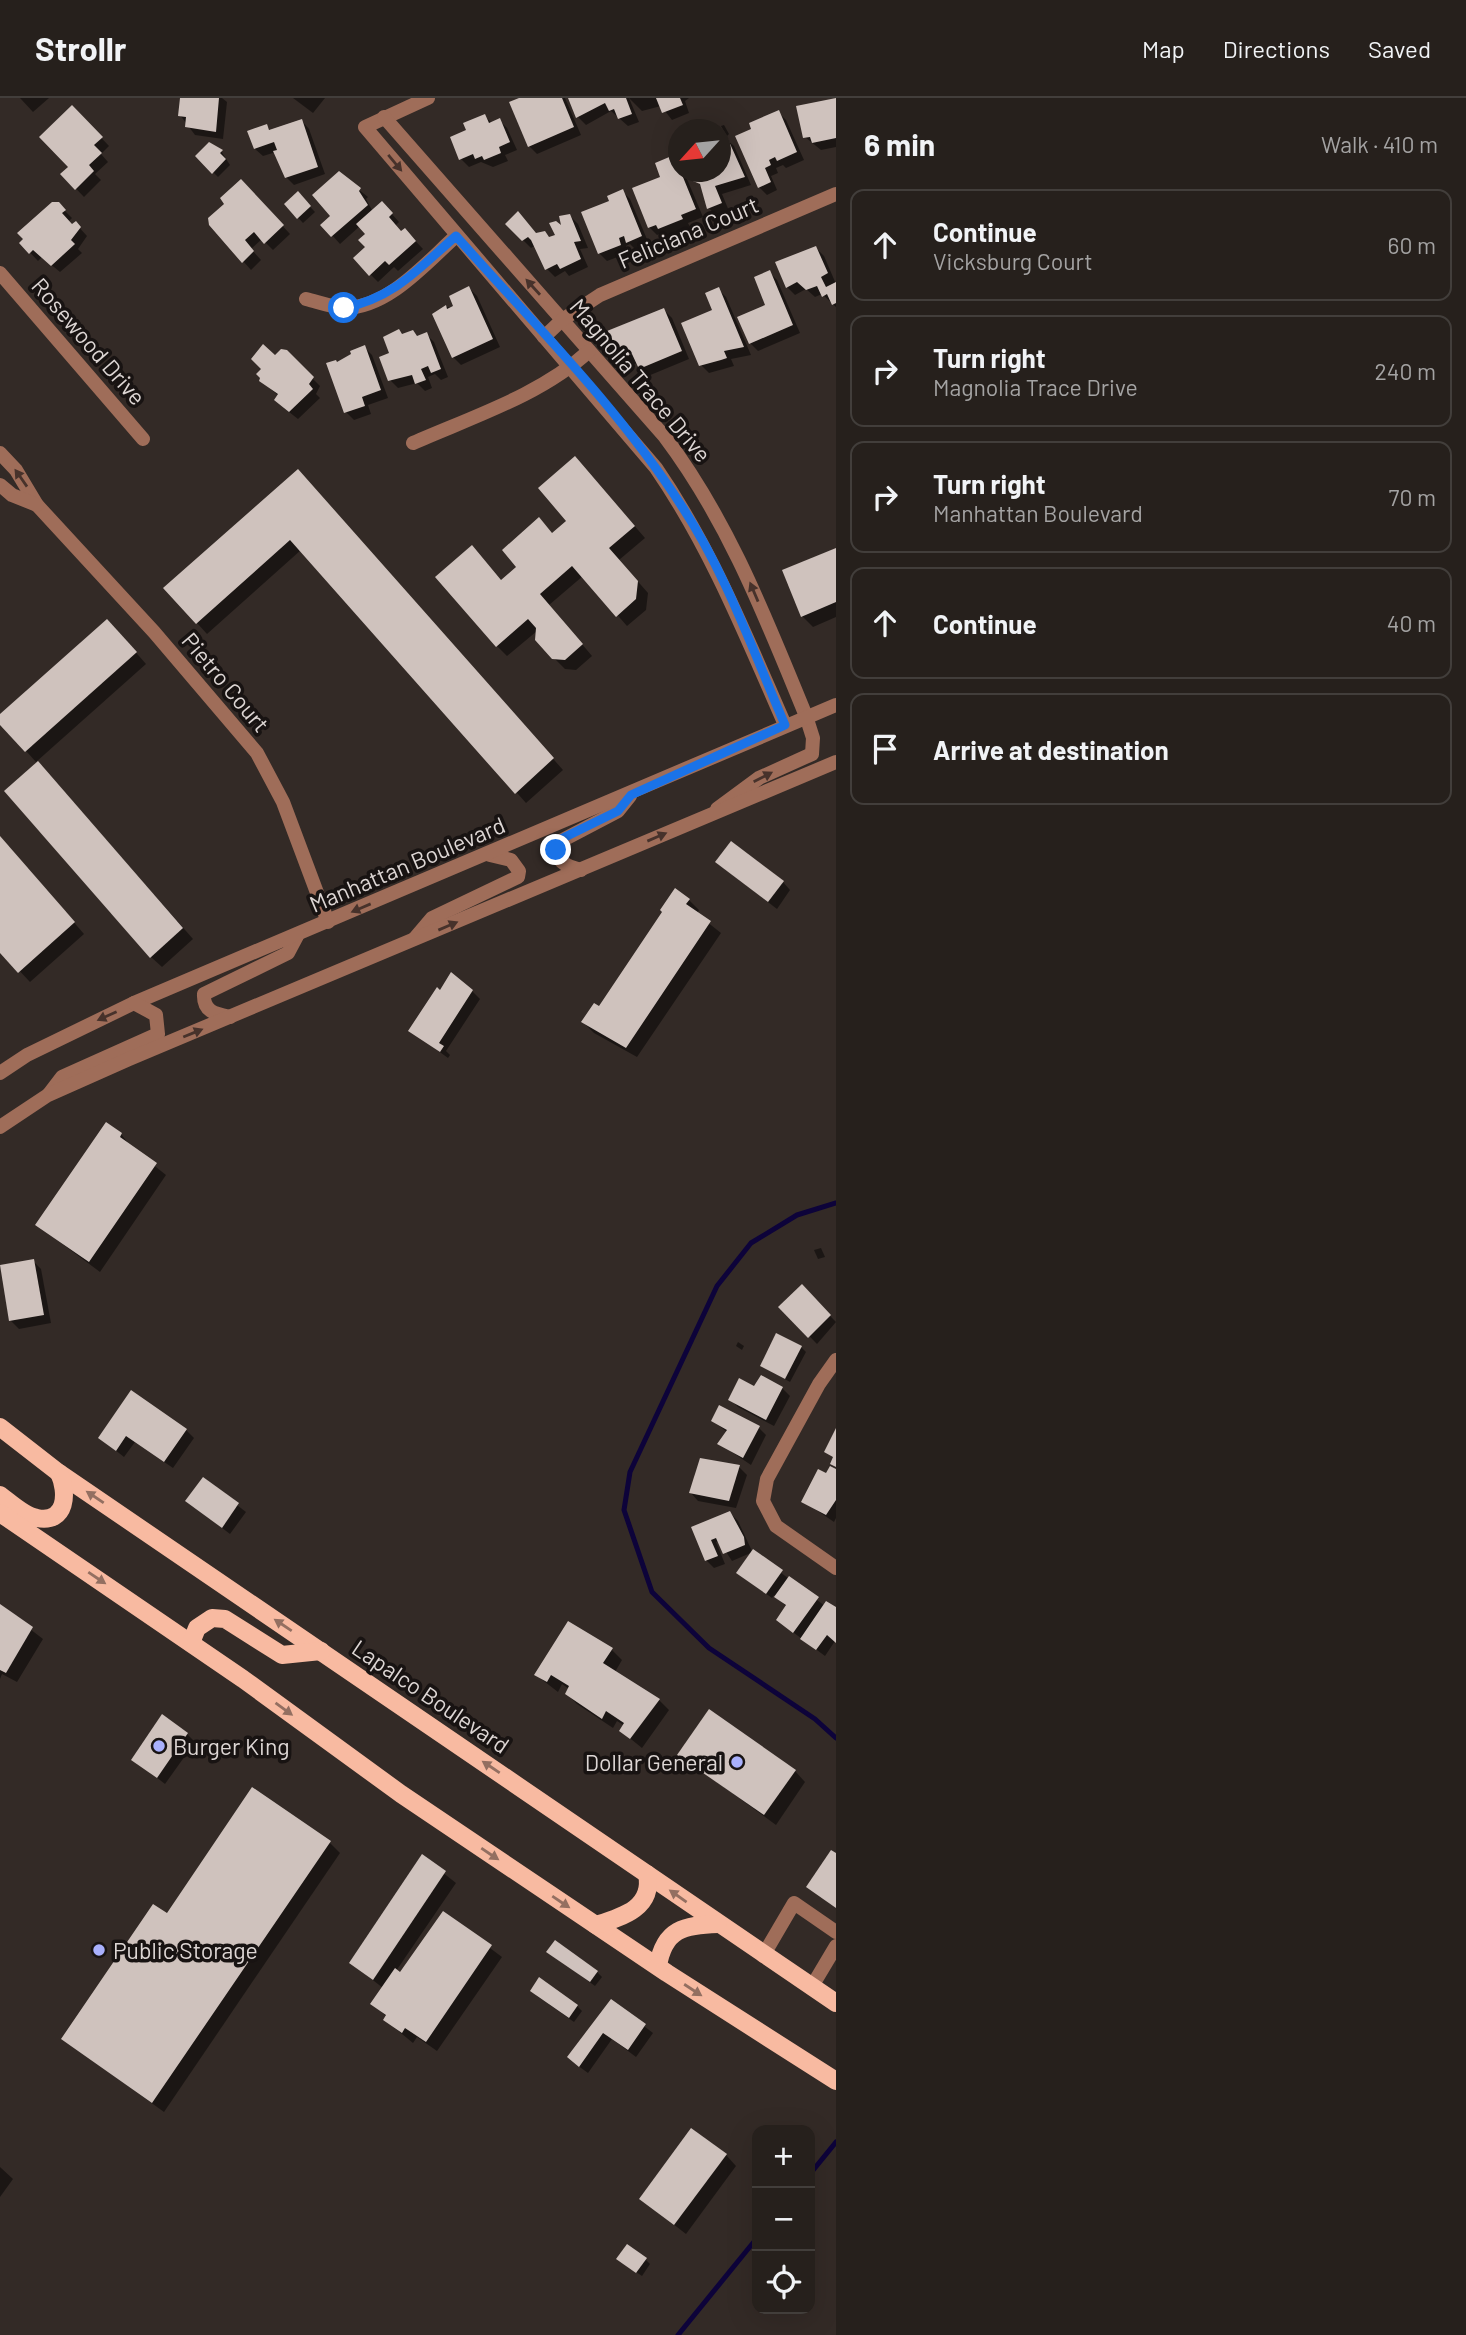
<!DOCTYPE html>
<meta charset="utf-8">
<style>
:root{--surface:#26201c;--page:#322d29;--text:#f1f3f6;--muted:#a4a3a3;--line:#423e3b}
body{margin:0;font-family:Barlow,sans-serif;background:var(--page);color:var(--text)}
.controls{position:absolute;right:21px;bottom:21px;display:grid;overflow:hidden;border-radius:14px;box-shadow:0 7px 28px #0002}
.controls button{width:63px;height:63px;display:grid;place-items:center;padding:0;border:0;border-bottom:2px solid var(--line);background:var(--surface);color:var(--text);font:35px sans-serif}
.compass{position:absolute;left:668px;top:21px;width:63px;height:63px;border-radius:50%;background:var(--surface);box-shadow:0 7px 28px #0002;rotate:243deg}
.stop{position:absolute;width:21px;height:21px;margin:-16px;border:5px solid #1a73e8;border-radius:50%;background:#fff}
.stop.end{background:#1a73e8;border-color:#fff;box-shadow:0 2px 7px #0008}
.list{margin:0;padding:0;list-style:none}
h2{display:flex;justify-content:space-between;align-items:center;height:91px;margin:0;padding:0 28px;font-size:30px}
h2 small{font-size:23px;font-weight:400;color:var(--muted)}
.list li{display:grid;grid-template-columns:46px 1fr auto;gap:21px;align-items:center;box-sizing:border-box;height:112px;margin:0 14px 14px;padding:0 14px;border:2px solid var(--line);border-radius:14px}
.list b{display:block;font-size:26px;white-space:nowrap}
.list p{margin:0;font-size:23px;white-space:nowrap;color:var(--muted)}
.list em{font-size:23px;font-style:normal;color:var(--muted)}
.icon{flex:none;width:38px;height:38px;fill:none;stroke:currentColor;stroke-width:2;stroke-linecap:round;stroke-linejoin:round}
.map{position:relative;flex:none;width:836px;height:2237px;overflow:hidden}
header{display:flex;align-items:center;gap:42px;box-sizing:border-box;height:98px;padding:0 35px;background:var(--surface);border-bottom:2px solid var(--line)}
header strong{font-size:33px}
nav{display:flex;gap:38px;margin-inline-start:auto;font-size:24px}
main{display:flex}
aside{flex:1;background:var(--surface)}
.map>svg:first-child{display:block}
.shadow{fill:#0007}
.lines{fill:none;stroke-linecap:round;stroke-linejoin:round}
.stream{stroke:#0d033a;stroke-width:5}
.building{fill:#cfc2bd}
.minor{stroke:#9f6d59;stroke-width:14}
.tertiary{stroke:#9f6d59;stroke-width:14}
.primary{stroke:#f8baa1;stroke-width:18}
.oneway{fill:#47322b}
.oneway2{fill:#936f61}
.route{stroke:#1a73e8;stroke-width:9}
.poi-dot{fill:#a9b0fc;stroke:#181312;stroke-width:2.5}
.labels{text-anchor:middle;dominant-baseline:central;stroke-width:7;stroke-linejoin:round;paint-order:stroke}
.street-label{font-size:23px;fill:#ddd6d4;stroke:#181312}
.poi-label{font-size:23px;fill:#ddd6d4;stroke:#181312;text-anchor:start}
</style>
<header>
<strong>Strollr</strong>
<nav><a>Map</a><a>Directions</a><a>Saved</a></nav>
</header>
<main>
<div class="map">
<svg width="836" height="2237" viewBox="0 0 836 2237">
<rect width="100%" height="100%" fill="#332a26"/>
<g class="shadow">
<path d="M20,0H49L33,14Z"/>
<path d="M181,0H222L227,4L223,41L195,37L180,17Z"/>
<path d="M293,0H325L313,15Z"/>
<path d="M524,0H565L581,37L537,56L529,48Z"/>
<path d="M570,0H629L639,24L628,28L611,13L586,27L578,19Z"/>
<path d="M629,0H689L685,3L689,15L672,22L661,8L642,13Z"/>
<path d="M836,2V49L821,52L805,39Z"/>
<path d="M72,9L109,48L101,56L108,64L95,76L101,82L84,99L62,76L70,69Z"/>
<path d="M778,14L786,22L804,62L786,70L783,67L776,70L778,75L771,78L777,92L767,97L759,89L754,32Z"/>
<path d="M484,18L492,25L499,22L507,30L517,52L505,57L508,63L493,69L481,64L469,69L461,61L452,40L469,33Z"/>
<path d="M302,23L309,31L325,76L294,87L286,79L276,54L263,58L255,51L266,28L271,33Z"/>
<path d="M724,27L729,36L727,38L721,28Z"/>
<path d="M726,41L734,48L751,87L722,96L729,113L716,118L709,110L703,91L691,74H720Z"/>
<path d="M221,53L230,67L218,79L197,58Z"/>
<path d="M674,59L678,64V74H684L703,119L688,125L690,129L667,138L664,134L657,137L649,129L663,80Z"/>
<path d="M339,76L368,99L366,101L373,114H390L399,124L395,128L402,135L405,132L423,151L398,173L394,169L378,184L370,176L367,136L360,128L340,146L323,127L333,118Z"/>
<path d="M241,83L290,136L273,152L262,141L251,151L261,162L251,172L210,126Z"/>
<path d="M622,93L630,101L649,146L636,152L630,146L626,148L628,155L607,163L599,155L612,104Z"/>
<path d="M298,96L315,114L303,125L286,107Z"/>
<path d="M58,106L72,120L69,123L73,128L76,126L87,138L78,151L82,155L60,174L42,159L38,163L21,145Z"/>
<path d="M570,118L578,126L588,150L580,151L588,169L569,178L565,173L555,179L547,171L536,147L531,150L507,126L550,141L564,132Z"/>
<path d="M816,150L824,158L836,186V209L822,196L815,199L806,191L795,197L787,189Z"/>
<path d="M769,174L777,182L800,235L758,253L750,245L768,208Z"/>
<path d="M469,190L477,198L500,249L461,267L453,259L446,209L456,210Z"/>
<path d="M718,191L726,199L751,257L731,261L734,268L709,275L701,267Z"/>
<path d="M664,212L672,220L689,261L648,278L638,265L631,267L623,260Z"/>
<path d="M426,236L434,244L448,279L441,282L435,276L428,279L432,290L425,293L417,285L398,290L390,282L392,256L403,238L418,240Z"/>
<path d="M364,249L372,257L388,300L368,307L371,316L354,322L346,314L338,266Z"/>
<path d="M286,254L320,288L316,296L320,300L298,321L284,310L279,298L261,283L263,271Z"/>
<path d="M585,371L645,440L619,462L648,495L646,512L627,528L583,478L549,507L592,558L576,572L565,571L553,559L537,533L507,558L497,548L482,460L502,484L568,423Z"/>
<path d="M308,384L563,672L526,705L301,452L207,536L197,525Z"/>
<path d="M836,451V519L813,529L802,518Z"/>
<path d="M117,533L146,566L36,664L0,624V618Z"/>
<path d="M48,676L193,841L162,869L151,859Z"/>
<path d="M0,739L84,836L30,884L0,852Z"/>
<path d="M725,771L783,784L790,792L777,811Z"/>
<path d="M689,802L699,812L697,816L721,835L637,959L594,935L583,924L599,910Z"/>
<path d="M472,893L480,901L446,953L450,957L448,960L411,933Z"/>
<path d="M121,1036L131,1049L166,1077L100,1174L37,1127Z"/>
<path d="M821,1150L825,1159L818,1161L814,1152Z"/>
<path d="M33,1163L41,1171L51,1225L19,1231L11,1223Z"/>
<path d="M802,1189L836,1224L817,1246L781,1209Z"/>
<path d="M738,1244L744,1248L742,1252L736,1248Z"/>
<path d="M801,1249L806,1254L790,1284L762,1268Z"/>
<path d="M782,1290L790,1298L774,1328L738,1309L730,1301L755,1291Z"/>
<path d="M713,1323L758,1329L766,1337L751,1367L720,1346L727,1334Z"/>
<path d="M186,1332L194,1340L173,1370L135,1344L124,1359L100,1340Z"/>
<path d="M739,1369L747,1377L736,1410L698,1403L691,1395Z"/>
<path d="M836,1373V1420L834,1424L803,1403L827,1378Z"/>
<path d="M203,1381L246,1414L230,1436L187,1403Z"/>
<path d="M730,1415L738,1423L752,1453L825,1508L835,1543L825,1558L786,1529L787,1509L774,1497L772,1500L744,1480L753,1454L732,1463L719,1443L716,1444L725,1466L714,1470L706,1462L693,1430Z"/>
<path d="M0,1508L43,1541L17,1584L2,1576L0,1581Z"/>
<path d="M612,1552L622,1562L615,1574L659,1602L669,1612L642,1650L621,1633L625,1628L617,1623L613,1630L577,1606L567,1596L569,1591L562,1586L558,1594L536,1577Z"/>
<path d="M187,1636L195,1644L165,1686L133,1661Z"/>
<path d="M680,1657L795,1673L805,1684L776,1727Z"/>
<path d="M330,1745L340,1755L164,2014L63,1941L167,1817Z"/>
<path d="M423,1759L456,1785L396,1873L401,1877L443,1815L502,1859L437,1953L417,1939L413,1945L385,1922L387,1919L373,1906L383,1890L351,1865Z"/>
<path d="M554,1858L597,1874L602,1879L595,1888Z"/>
<path d="M537,1898L577,1908L582,1913L574,1924Z"/>
<path d="M611,1903L653,1935L636,1959L612,1941L588,1975L577,1967Z"/>
<path d="M726,2057L736,2068L686,2136L641,2101Z"/>
<path d="M0,2069L13,2081L0,2099Z"/>
<path d="M645,2161L650,2166L642,2178L624,2166Z"/>
</g>
<g class="lines">
<g class="stream">
<path d="M836,1105L797,1117L751,1145L717,1188L630,1374L624,1412L652,1494L709,1550L815,1621L836,1640"/>
<path d="M810,2076L836,2044"/>
<path d="M678,2237L757,2140"/>
</g>
</g>
<g class="building">
<path d="M180,0H219L216,34L185,29L186,19L178,18Z"/>
<path d="M519,0H562L574,29L528,49L509,4Z"/>
<path d="M568,0H626L632,16L618,21L614,11L609,13L605,5L576,20Z"/>
<path d="M656,0H680L683,7L662,15Z"/>
<path d="M836,0V40L812,45L810,39L803,40L796,8Z"/>
<path d="M72,7L103,39L94,47L102,55L89,67L94,73L75,92L60,76L68,69L39,39Z"/>
<path d="M779,12L797,54L777,63L775,59L769,62L771,67L765,70L771,84L758,90L735,38L751,31L749,25Z"/>
<path d="M485,16L489,25L500,20L510,44L499,49L501,55L484,62L482,58L475,61L473,56L459,62L450,39L466,32L463,25Z"/>
<path d="M302,21L318,69L285,80L273,53L277,52L274,44L254,51L247,33L267,26L269,32Z"/>
<path d="M727,39L745,79L715,88L722,105L707,111L700,86L693,83L689,74H720V41Z"/>
<path d="M209,44L223,52L220,55L226,61L212,76L195,58Z"/>
<path d="M674,57L696,111L681,117L683,121L658,131L656,127L648,130L632,90L660,79L655,65Z"/>
<path d="M339,73L361,90L359,93L368,107L331,139L320,127L330,118L312,97Z"/>
<path d="M241,81L284,127L264,146L254,134L245,142L254,153L242,165L209,127L208,120L224,106L220,100Z"/>
<path d="M623,91L642,138L626,145L624,138L619,140L621,147L598,156L581,114L609,103L607,98Z"/>
<path d="M298,93L311,108L297,121L284,106Z"/>
<path d="M382,103L393,115L389,119L401,133L405,130L416,143L389,167L385,163L369,178L353,160L365,149L358,142L365,136L356,126Z"/>
<path d="M52,104H59L66,112L62,115L72,126L76,123L81,129L71,142L75,146L51,168L33,152L29,156L19,145L23,141L17,135Z"/>
<path d="M518,113L536,135L545,133L549,139L555,137L549,125L556,123L561,127L559,118L570,116L581,143L574,144L581,161L560,171L557,166L545,172L531,142L528,139L522,143L505,126Z"/>
<path d="M816,148L828,175L821,179L826,189L836,184V205L832,207L827,196L822,199L817,188L806,192L797,184L786,190L775,164Z"/>
<path d="M770,172L793,227L749,246L737,219L765,207L754,179Z"/>
<path d="M469,188L493,241L452,260L432,216L446,207L447,211L453,208L449,198Z"/>
<path d="M719,189L744,249L724,253L727,260L721,262L699,268L681,225L712,212L705,195Z"/>
<path d="M664,210L682,253L639,271L632,256L622,261L618,251L615,252L607,233Z"/>
<path d="M399,231L402,236L413,232L417,238L427,234L441,271L431,275L428,268L421,271L426,282L415,286L412,277L388,283L379,259L389,255L383,239Z"/>
<path d="M263,246L275,257L281,251L287,252L314,279L309,286L313,291L289,314L274,302L278,296L259,283L260,280L256,276L261,271L251,261Z"/>
<path d="M365,247L381,292L362,299L365,308L344,315L326,265L336,262L337,264L351,256L350,253Z"/>
<path d="M575,358L635,428L609,450L638,483L636,501L616,519L572,468L540,496L583,546L565,562L552,561L535,542L536,530L528,521L496,549L435,479L472,447L501,482L516,469L502,452L539,419L552,435L566,423L538,390Z"/>
<path d="M298,371L554,660L515,696L290,442L196,526L163,490Z"/>
<path d="M836,450V504L801,519L782,472Z"/>
<path d="M107,521L137,554L25,654L0,627V616Z"/>
<path d="M38,663L183,830L150,860L4,693Z"/>
<path d="M0,738L75,824L18,875L0,855Z"/>
<path d="M731,743L784,783L768,804L715,764Z"/>
<path d="M675,790L690,801L686,806L711,823L626,950L581,924L594,905L599,908L662,814L660,812Z"/>
<path d="M451,874L473,892L439,945L444,948L440,954L408,933L437,889L440,892Z"/>
<path d="M106,1024L122,1035L120,1039L157,1065L89,1164L35,1127Z"/>
<path d="M34,1161L44,1217L9,1223L0,1167Z"/>
<path d="M802,1186L831,1217L808,1240L778,1209Z"/>
<path d="M776,1235L802,1248L785,1281L760,1268Z"/>
<path d="M761,1277L783,1289L766,1322L728,1302L739,1280L754,1288Z"/>
<path d="M131,1292L187,1331L164,1364L126,1338L116,1353L98,1340Z"/>
<path d="M719,1307L760,1328L743,1360L717,1346L727,1332L711,1323Z"/>
<path d="M836,1330V1369L830,1366L833,1359L824,1354Z"/>
<path d="M700,1360L740,1367L729,1403L689,1395Z"/>
<path d="M830,1368L836,1371V1402L826,1417L801,1404L818,1371L826,1375Z"/>
<path d="M203,1379L239,1405L222,1430L185,1403Z"/>
<path d="M730,1413L744,1439L745,1447L723,1456L716,1440L711,1442L718,1458L705,1463L691,1429Z"/>
<path d="M753,1451L783,1472L766,1496L736,1475Z"/>
<path d="M789,1478L819,1499L793,1535L776,1522L786,1507L774,1499Z"/>
<path d="M826,1503L836,1509V1545L827,1537L816,1552L800,1541Z"/>
<path d="M0,1506L33,1529L6,1575L0,1572Z"/>
<path d="M568,1523L613,1550L603,1565L660,1601L630,1641L619,1633L624,1625L606,1613L602,1621L565,1596L569,1588L551,1577L547,1584L534,1577Z"/>
<path d="M709,1611L796,1672L764,1717L677,1657Z"/>
<path d="M162,1616L188,1635L157,1680L131,1662Z"/>
<path d="M252,1689L331,1743L152,2005L61,1941L153,1806L167,1815Z"/>
<path d="M831,1752L836,1755V1810L806,1789Z"/>
<path d="M422,1756L446,1773L373,1882L349,1865Z"/>
<path d="M443,1813L492,1847L426,1944L405,1930L402,1935L383,1922L386,1917L370,1906L395,1870L400,1874Z"/>
<path d="M555,1842L598,1873L590,1884L546,1854Z"/>
<path d="M539,1879L578,1907L569,1920L530,1893Z"/>
<path d="M611,1901L646,1926L628,1952L603,1935L579,1969L567,1959Z"/>
<path d="M691,2030L727,2056L674,2127L639,2101Z"/>
<path d="M627,2146L647,2160L636,2175L616,2161Z"/>
</g>
<g class="lines">
<g class="minor">
<path d="M428,0L365,29L656,370C711,450 746,538 785,627"/>
<path d="M384,19L665,339C729,424 766,521 806,618L813,640L812,656L759,680L717,711"/>
<path d="M0,175L143,341"/>
<path d="M306,201C318,204 332,209 344,210C388,210 426,165 456,138"/>
<path d="M544,239L562,222L600,197L836,96"/>
<path d="M413,345C472,319 541,297 589,253"/>
<path d="M0,355L16,372L37,407L154,534L257,655L283,704L328,824"/>
<path d="M0,387L12,397L37,407"/>
<path d="M836,1262L819,1286L767,1381L763,1403L776,1428L836,1470"/>
<path d="M763,1858L794,1805L836,1834"/>
<path d="M811,1890L836,1848"/>
</g>
<g class="tertiary">
<path d="M581,772C565,768 554,763 557,745L618,713L630,698"/>
<path d="M415,840L432,820L518,779L519,773L511,762L490,757"/>
<path d="M230,919C216,916 203,914 204,896L288,855L297,838"/>
<path d="M0,975L27,957L134,905L836,607"/>
<path d="M49,996L62,979L158,936L156,917L134,905"/>
<path d="M0,1029L48,997L129,961L836,664"/>
</g>
<g class="primary">
<path d="M0,1329L59,1375L836,1905"/>
<path d="M0,1397C11,1405 24,1418 37,1420C67,1426 68,1394 59,1375"/>
<path d="M0,1415L243,1581L401,1696L667,1875L836,1983"/>
<path d="M191,1545L197,1530L212,1520L225,1521L282,1557L321,1553"/>
<path d="M596,1827C622,1819 654,1810 647,1776"/>
<path d="M658,1868C664,1831 684,1827 718,1826"/>
</g>
</g>
<defs><path id="oneway-solid" d="M-6-.8H1V-3.2L6.5 0L1 3.2V.8H-6Z" transform="scale(1.75)"/></defs>
<g class="oneway">
<use href="#oneway-solid" transform="translate(395 65) rotate(50)"/>
<use href="#oneway-solid" transform="translate(533 189) rotate(-132)"/>
<use href="#oneway-solid" transform="translate(21 380) rotate(-125)"/>
<use href="#oneway-solid" transform="translate(754 494) rotate(-113)"/>
<use href="#oneway-solid" transform="translate(763 679) rotate(-27)"/>
<use href="#oneway-solid" transform="translate(657 739) rotate(-23)"/>
<use href="#oneway-solid" transform="translate(361 810) rotate(157)"/>
<use href="#oneway-solid" transform="translate(448 828) rotate(-23)"/>
<use href="#oneway-solid" transform="translate(107 918) rotate(156)"/>
<use href="#oneway-solid" transform="translate(193 935) rotate(-22)"/>
</g>
<g class="oneway2">
<use href="#oneway-solid" transform="translate(95 1399) rotate(-146)"/>
<use href="#oneway-solid" transform="translate(97 1480) rotate(34)"/>
<use href="#oneway-solid" transform="translate(283 1527) rotate(-146)"/>
<use href="#oneway-solid" transform="translate(284 1611) rotate(36)"/>
<use href="#oneway-solid" transform="translate(491 1669) rotate(-146)"/>
<use href="#oneway-solid" transform="translate(490 1756) rotate(34)"/>
<use href="#oneway-solid" transform="translate(678 1798) rotate(-145)"/>
<use href="#oneway-solid" transform="translate(561 1804) rotate(34)"/>
<use href="#oneway-solid" transform="translate(693 1892) rotate(33)"/>
</g>
<g class="lines">
<path class="route" d="M344,210C394,200 419,170 456,138C533,225 618,309 681,407C726,475 753,553 785,627L631,697L618,713L563,740L557,745L556,752"/>
</g>
<g class="poi-dot">
<circle cx="159" cy="1648" r="7"/>
<circle cx="737" cy="1664" r="7"/>
<circle cx="99" cy="1852" r="7"/>
</g>
<g class="labels">
<g class="street-label">
<text transform="translate(688 134) rotate(-23)">Feliciana Court</text>
<text transform="translate(89 243) rotate(49)">Rosewood Drive</text>
<text transform="translate(641 282) rotate(50)">Magnolia Trace Drive</text>
<text transform="translate(226 584) rotate(50)">Pietro Court</text>
<text transform="translate(407 766) rotate(-23)">Manhattan Boulevard</text>
<text transform="translate(431 1598) rotate(34)">Lapalco Boulevard</text>
</g>
<g class="poi-label">
<text x="173" y="1648">Burger King</text>
<text x="723" y="1664" text-anchor="end">Dollar General</text>
<text x="113" y="1852">Public Storage</text>
</g>
</g>
</svg>
<div class="controls">
<button>+</button>
<button>−</button>
<button><svg class="icon" aria-label="locate" viewBox="0 0 24 24"><circle cx="12" cy="12" r="6"/><path d="M12 2v4M12 18v4M2 12h4M18 12h4"/></svg></button>
</div>
<svg class="compass" viewBox="-18 -18 36 36"><path d="M0-13l5 13h-10z" fill="#e53935"/><path d="M0 13l5-13h-10z" fill="#a4a3a3"/></svg>
<div class="stop" style="left:344px;top:210px"></div>
<div class="stop end" style="left:556px;top:752px"></div>
</div>
<aside>
<h2>6 min<small>Walk · 410 m</small></h2>
<ul class="list">
<li><svg class="icon" aria-label="ahead" viewBox="0 0 24 24"><path d="M12 20V5M6 11l6-6 6 6"/></svg><div><b>Continue</b><p>Vicksburg Court</p></div><em>60 m</em></li>
<li><svg class="icon" aria-label="right" viewBox="0 0 24 24"><path d="M7 20v-9h11M14 6l5 5-5 5"/></svg><div><b>Turn right</b><p>Magnolia Trace Drive</p></div><em>240 m</em></li>
<li><svg class="icon" aria-label="right" viewBox="0 0 24 24"><path d="M7 20v-9h11M14 6l5 5-5 5"/></svg><div><b>Turn right</b><p>Manhattan Boulevard</p></div><em>70 m</em></li>
<li><svg class="icon" aria-label="ahead" viewBox="0 0 24 24"><path d="M12 20V5M6 11l6-6 6 6"/></svg><div><b>Continue</b></div><em>40 m</em></li>
<li><svg class="icon" aria-label="arrive" viewBox="0 0 24 24"><path d="M6 21V4h12l-3 4 3 4H6"/></svg><div><b>Arrive at destination</b></div></li>
</ul>
</aside>
</main>
